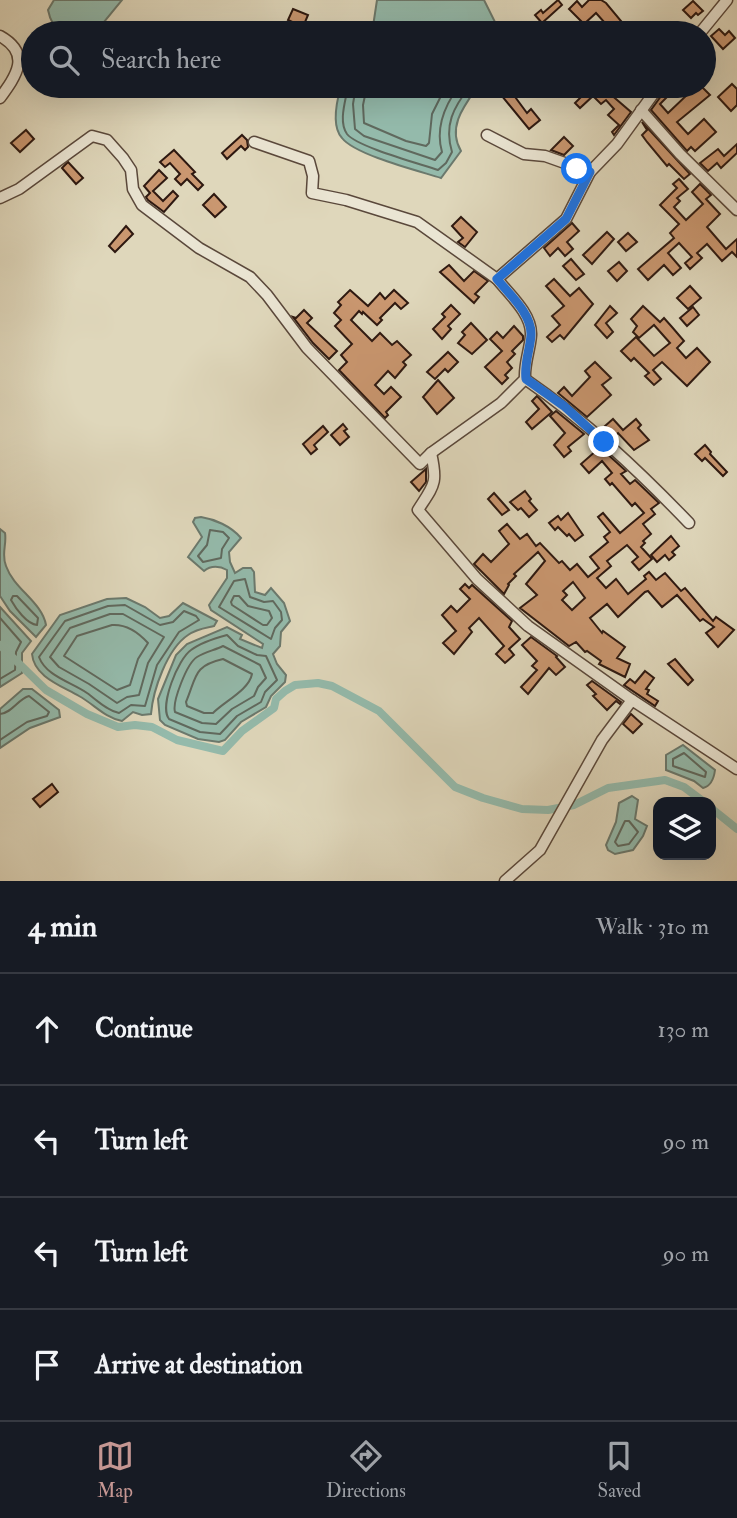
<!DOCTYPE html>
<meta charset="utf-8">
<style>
:root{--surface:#171b24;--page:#242831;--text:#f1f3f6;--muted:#9ea1a6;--line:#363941;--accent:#c59692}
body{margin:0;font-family:"IM FELL Double Pica",serif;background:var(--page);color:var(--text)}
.controls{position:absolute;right:21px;bottom:21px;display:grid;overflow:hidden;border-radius:14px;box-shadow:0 7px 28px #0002}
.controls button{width:63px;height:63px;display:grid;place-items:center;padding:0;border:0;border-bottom:2px solid var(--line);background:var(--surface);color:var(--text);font:35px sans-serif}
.stop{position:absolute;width:21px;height:21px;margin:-16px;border:5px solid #1a73e8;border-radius:50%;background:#fff}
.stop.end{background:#1a73e8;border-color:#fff;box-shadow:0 2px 7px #0008}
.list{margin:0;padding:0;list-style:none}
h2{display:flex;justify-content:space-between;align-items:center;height:91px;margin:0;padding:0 28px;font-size:30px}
h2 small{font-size:23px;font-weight:400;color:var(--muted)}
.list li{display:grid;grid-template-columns:46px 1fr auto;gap:21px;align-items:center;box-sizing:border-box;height:112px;padding:0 28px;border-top:2px solid var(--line)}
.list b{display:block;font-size:26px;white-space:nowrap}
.list em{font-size:23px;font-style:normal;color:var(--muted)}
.icon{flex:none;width:38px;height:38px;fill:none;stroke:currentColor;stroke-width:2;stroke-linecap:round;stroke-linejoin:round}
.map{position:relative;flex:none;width:737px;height:881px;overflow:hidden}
.search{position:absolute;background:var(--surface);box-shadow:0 7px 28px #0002;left:21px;right:21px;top:21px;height:77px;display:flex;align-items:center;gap:18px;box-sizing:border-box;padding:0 24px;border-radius:38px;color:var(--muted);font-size:26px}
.sheet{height:539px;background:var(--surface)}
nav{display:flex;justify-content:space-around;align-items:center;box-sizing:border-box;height:98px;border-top:2px solid var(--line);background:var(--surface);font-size:19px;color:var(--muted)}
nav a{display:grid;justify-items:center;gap:4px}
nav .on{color:var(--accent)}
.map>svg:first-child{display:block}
.water{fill:#94baab;stroke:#6b796d;stroke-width:2}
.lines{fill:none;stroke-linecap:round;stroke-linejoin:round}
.shore{stroke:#60695e;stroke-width:2}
.canal{stroke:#94baab;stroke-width:8}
.building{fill:#ca9770;stroke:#2d1810;stroke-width:2;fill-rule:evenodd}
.minor-casing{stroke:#5a483b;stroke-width:13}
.minor{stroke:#eae5d3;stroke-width:10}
.route{stroke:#1a73e8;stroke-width:9}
</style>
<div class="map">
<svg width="737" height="881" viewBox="0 0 737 881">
<rect width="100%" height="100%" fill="#dfd7bb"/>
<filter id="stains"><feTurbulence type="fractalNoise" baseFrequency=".00286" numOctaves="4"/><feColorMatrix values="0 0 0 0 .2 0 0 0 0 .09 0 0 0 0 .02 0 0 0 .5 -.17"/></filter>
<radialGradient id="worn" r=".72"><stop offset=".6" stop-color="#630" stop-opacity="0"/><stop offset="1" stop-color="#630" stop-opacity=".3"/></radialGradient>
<g class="water">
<path d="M54,0H122L95,33C70,33 54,39 48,10Z"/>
<path d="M377,0H484L497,26L499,33H372Z"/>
<path d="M341,86H478C464,106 447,127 461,151L441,178C419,171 355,155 342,138C331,126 337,100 341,86Z"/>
<path d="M201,517C214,519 231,526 241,538L229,552L230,562L235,573L243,568H251L254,572L255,592L265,595L271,588L284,603L290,621L281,632L280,646L273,654L277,664L286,675L285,682L271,696L266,707L241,722L225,740L219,742L198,739L165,725L160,720L158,699L176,655L187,644L227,627L242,635L240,639L262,648L263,644L211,610L209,605L227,578V570C220,566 211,565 204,571L188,557L202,537L193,522L195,518Z"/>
<path d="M0,529L5,533C7,544 1,554 6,566C14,589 42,602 46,625L36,637L10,611L0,596Z"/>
<path d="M126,598L145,607L160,618L169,616L183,603L217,621L214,626C205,628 196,629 188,635C167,649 153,690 151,714L142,715L133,712L122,721C104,717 95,705 79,696C62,686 34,677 32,654L60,615L107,599Z"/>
<path d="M0,607L31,641L22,653V673L0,687Z"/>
<path d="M23,689H32L59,710L60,717L30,728L0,748V709Z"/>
<path d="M683,745L715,770C714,778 711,786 703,788L694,781L666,770V755Z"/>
<path d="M632,796L638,800L635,819L647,826L643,836L633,850L615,854L608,850L606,845L616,822L619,803Z"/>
</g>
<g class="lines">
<g class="shore">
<path d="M348,86C346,100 338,121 347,134C357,147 421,164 438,170L446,163L452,152C444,125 453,108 470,86"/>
<path d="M356,86L353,104L355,129L364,136L435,160L442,152C435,128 445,105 459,86"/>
<path d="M367,86L363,105L364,123L406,141L426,146L429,143L432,114L446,86"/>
<path d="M210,530L223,532L229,538L222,549L221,558L203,562L198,556L207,545Z"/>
<path d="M245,579L250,597L264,602L273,601L281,612L282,620L275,628L271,639L219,607L234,581Z"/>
<path d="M13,596H17L38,618L37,625C27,624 16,609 11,600Z"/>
<path d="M234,596H239L248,606L269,611L272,618L267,625H263L232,605L231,602Z"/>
<path d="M125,605L160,625L173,622L184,611L196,616L199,620L179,632L157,665L145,706L131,705L119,713C106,710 97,700 87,693C71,682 46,676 39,657L65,621L108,606Z"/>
<path d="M110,614H123L164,637L148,663L139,695L127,697L117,703L89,684L59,667L50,657L70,628Z"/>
<path d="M0,618L21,642L16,652L15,670L0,679"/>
<path d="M112,625C126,624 139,633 148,643L138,659L130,685L117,690L64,656L77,636Z"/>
<path d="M227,635L238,646L257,655L266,656L277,680L265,692L261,702L237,716L220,734L200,732L169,719C159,706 178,659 191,650C200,643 216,638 227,635Z"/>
<path d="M223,646L260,665L266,678L258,687L254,696L232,709L216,724L202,723L175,712C172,702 187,663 197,657C205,652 215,650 223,646Z"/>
<path d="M223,659L252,674C249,690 225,701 213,713H204L187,706L186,702C197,676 193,666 223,659Z"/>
<path d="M0,714C12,713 18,699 29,696L49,712L47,716L27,722L0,740"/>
<path d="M684,753L706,772L705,777L673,766V759Z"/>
<path d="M625,821H629L638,832L629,844L618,846L615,842Z"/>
</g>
<g class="canal">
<path d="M0,645L46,690L87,714L118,727L135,725L152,727L177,740L223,751L242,731L274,708L276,699L285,691L295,685L318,683L332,686L379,711L455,787L483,798L522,809L548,810L574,805L608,788L665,780L684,787L704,802"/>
<path d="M711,808L737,829"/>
</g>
</g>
<g class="building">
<path d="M558,0L562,5L542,23L535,15L541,10L543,13Z"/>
<path d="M589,0H601L606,3L631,33H619L616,30L613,32L596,13L584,24L569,9L577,1L582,7Z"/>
<path d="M693,1L703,11L698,15L696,13L691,18L683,10Z"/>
<path d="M293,9L308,15L303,27L288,20Z"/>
<path d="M719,29L725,35L729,31L735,38L723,49L711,36Z"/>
<path d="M732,84L737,89V105L731,111L718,97Z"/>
<path d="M502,86H507L527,113L531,109L540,120L529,129L497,90Z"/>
<path d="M592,86H617L609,93L631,112L614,135L612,132L619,125L608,115L614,109L606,100L601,104L593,96L580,108L575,103Z"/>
<path d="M681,86H701L710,95L677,122L688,134L704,119L716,132L695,151L691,147L687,151L651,110L664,92L668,96L660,104L668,113L688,94Z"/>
<path d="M642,122L690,174L684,179L669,164L667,166L647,142L642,135L647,130Z"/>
<path d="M26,130L34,139L20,152L11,143Z"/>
<path d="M242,135L247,140L248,147L245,150L241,146L227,159L222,153Z"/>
<path d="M564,137L573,146L564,155L551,150Z"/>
<path d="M737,144V153L721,168L717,163L708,171L700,163L718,149L724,156Z"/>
<path d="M174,150L195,172L192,174L203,185L198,190L187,179L181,185L175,179L180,174L170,163L165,167L160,162Z"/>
<path d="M68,162L83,178L76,184L62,168Z"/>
<path d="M159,170L167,178L153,191L163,201L173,191L178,196L164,212L148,200L146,197L150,193L144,186Z"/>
<path d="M679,179L688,189L677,198L680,201L674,207L686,220L703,204L692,192L700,184L711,195L706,199L720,214L707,227L726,249L737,239V257L732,252L722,261L707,244L697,253L702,258L690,269L685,263L692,257L679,243L668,253L681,268L673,275L664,265L648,280L638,269L674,238L670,233L679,224L660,205L677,188L673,184Z"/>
<path d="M214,194L226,207L215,217L203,205Z"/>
<path d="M461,217L477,232L465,247L458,242L463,238L452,226Z"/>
<path d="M572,223L579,231L567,242L573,249L565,256L558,248L550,256L544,248Z"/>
<path d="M126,226L133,234L115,252L109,246Z"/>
<path d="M607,232L614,239L592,264L583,255Z"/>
<path d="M628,233L637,242L626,251L618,242Z"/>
<path d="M571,259L584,274L576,280L563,266Z"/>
<path d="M619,262L627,271L617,281L608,271Z"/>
<path d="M449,265L464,281L474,271L488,281L475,294L479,297L474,303L440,272Z"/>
<path d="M554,279L570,296L579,288L593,304L564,339L560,335L552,342L547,337L560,325L552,316L564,306L546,286Z"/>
<path d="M690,286L701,298L688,309L677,298Z"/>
<path d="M350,290L368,306L380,293L385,299L394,290L408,303L401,309L395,303L380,318L382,320L377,325L363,312L362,314L359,311L351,320L372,341L380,333L392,345L397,341L411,355L403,362L406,365L395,378L388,371L375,385L384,394L391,387L401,397L386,412L388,415L385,418L339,370L347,362L341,355L352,344L335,326L341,320L334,313L341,305L338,302Z"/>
<path d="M451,305L460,314L448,326L451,329L442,339L433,329L445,317L442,314Z"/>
<path d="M610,306L617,313L606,323L613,332L607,338L595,325Z"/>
<path d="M643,306L660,322L664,318L672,327L684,341L677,348L686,358L697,348L710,362L687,386L662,362L653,370L661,379L654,385L645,376L649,373L634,358L631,361L621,351L636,337L654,356L670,343L654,325L639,338L633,332L637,326L631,319Z"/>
<path d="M693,307L699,315L687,326L680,318Z"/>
<path d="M304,310L312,318L307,323L337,351L329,359L313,343L293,317L296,318Z"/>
<path d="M471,323L487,340L472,354L458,343L465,335L462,332Z"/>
<path d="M514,326L523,336V340L512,351L515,354L507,362L512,368L505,375L508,378L502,384L485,367L502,351L490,339L497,332L503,338Z"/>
<path d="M448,352L458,362L448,372L445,369L435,379L427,372Z"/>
<path d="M595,362L611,378L602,385L611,395L587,417L558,393L564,387L572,396L590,377L585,371Z"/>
<path d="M438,380L454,398L437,414L423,397Z"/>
<path d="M537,396L552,412L532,429L526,422L539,409L532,401Z"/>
<path d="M556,411L584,434L568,447L571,451L564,457L554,445L565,433L550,416Z"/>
<path d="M613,419L623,430L636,419L641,425L638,428L649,440L634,450L618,433L612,438L607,434L610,431L605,426Z"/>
<path d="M343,424L347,429L344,431L349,437L340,445L331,435Z"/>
<path d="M323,426L328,432L314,445L317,449L311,454L303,444Z"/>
<path d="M592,440L626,471L621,474L630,484L635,480L659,503L651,509L655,514L643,524L651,534L643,541L645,543L641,547L652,559L639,570L632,562L638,557L627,545L607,561L611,566L597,578L606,588L616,579L628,594L646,579L644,576L649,572L656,580L665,573L681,591L685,588L713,621L716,617L734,630L718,647L706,633L714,627L703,619L700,621L677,595L662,607L648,591L645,592L618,617L607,604L590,618L602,633L603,631L625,647L617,658L630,664L625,677L599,664L601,661L587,651L585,652L576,642L569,646L520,608L537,595L526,584L545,561L538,552L514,574L516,576L508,584L509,585L504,594L474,564L483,554L491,562L509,544L499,531L507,524L520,539L527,534L536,546L540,543L559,563L562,561L570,570L577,564L588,577L599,568L590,557L608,542L604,537L610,532L598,517L603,513L620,533L644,513L635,503L632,506L612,483L610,485L605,479L612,473L602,461L589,473L581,464L597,450L590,442ZM573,582L585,598L572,610L562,600L567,595L563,591Z"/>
<path d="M705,445L711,452L710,454L727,472L723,476L705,458L702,461L695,454Z"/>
<path d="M426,469V482L419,491L411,482Z"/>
<path d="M525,491L531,499L529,501L537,510L529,517L521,508L518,510L510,502Z"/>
<path d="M494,493L509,510L502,515L488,499Z"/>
<path d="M568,513L583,535L575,541L569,534L567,536L558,527L555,530L549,523L558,516L561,520Z"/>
<path d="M671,536L679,546L672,552L675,555L669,560L665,555L657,562L651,555Z"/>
<path d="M465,584L469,588L472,585L512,621L509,627L520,639L509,649L514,655L505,663L496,654L504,646L479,618L469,628L472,632L454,654L443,643L456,631L442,615L451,606L457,612L470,599L460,589Z"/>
<path d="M531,637L557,656L556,657L565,667L556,675L549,668L528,694L521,687L537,670L532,666L537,661L522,645Z"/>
<path d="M675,659L693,680L688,685L668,664Z"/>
<path d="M645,671L654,678L646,689L649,690L647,694L658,701L655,706L624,685L630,679L635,683Z"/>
<path d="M592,681L621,702L620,704L616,701L607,710L593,696L596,694L587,685Z"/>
<path d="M631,714L642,724L633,733L623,724Z"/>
<path d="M52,784L58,792L40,807L33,799Z"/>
</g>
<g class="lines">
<defs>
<g id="minor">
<path d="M700,33L727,0"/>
<path d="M0,36C32,54 16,76 0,98"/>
<path d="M641,110L680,154L737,210"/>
<path d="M487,135L524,154L545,156L590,172"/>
<path d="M254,142L309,161L313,176L312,193L346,200L417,222L497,279"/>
<path d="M0,198L19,189L92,136L107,140L123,158L131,170L133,189L142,205L199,248L250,277L267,295L307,348L420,464L431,453C438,484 434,485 418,510L477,579L528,626L632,700"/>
<path d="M525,379C586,421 638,470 689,523"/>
<path d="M431,453L501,403L525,379C524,363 530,350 531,335C532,314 509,294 497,279L566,219L590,172L617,144L659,86"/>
<path d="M505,881L540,850L602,740L632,700L737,769"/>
</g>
</defs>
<use href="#minor" class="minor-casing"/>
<use href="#minor" class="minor"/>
</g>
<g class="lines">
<path class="route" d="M577,169L590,172L566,219L497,279C509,294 532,314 531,335C530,350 524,363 526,379L564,406L604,442"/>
</g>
<rect width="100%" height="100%" filter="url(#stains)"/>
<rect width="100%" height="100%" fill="url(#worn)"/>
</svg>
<div class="controls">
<button><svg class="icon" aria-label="layers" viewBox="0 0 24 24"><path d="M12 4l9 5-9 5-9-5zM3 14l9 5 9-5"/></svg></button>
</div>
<div class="stop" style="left:577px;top:169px"></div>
<div class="stop end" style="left:604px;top:442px"></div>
<div class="search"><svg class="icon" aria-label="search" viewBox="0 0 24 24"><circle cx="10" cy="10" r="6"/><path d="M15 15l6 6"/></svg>Search here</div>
</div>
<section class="sheet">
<h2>4 min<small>Walk · 310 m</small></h2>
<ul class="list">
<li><svg class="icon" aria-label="ahead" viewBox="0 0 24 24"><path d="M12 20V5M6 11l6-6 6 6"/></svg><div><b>Continue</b></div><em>130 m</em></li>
<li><svg class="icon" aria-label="left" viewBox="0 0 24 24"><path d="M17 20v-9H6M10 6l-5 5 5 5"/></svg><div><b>Turn left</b></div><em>90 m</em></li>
<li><svg class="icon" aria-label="left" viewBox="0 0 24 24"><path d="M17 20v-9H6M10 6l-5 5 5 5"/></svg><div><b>Turn left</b></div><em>90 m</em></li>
<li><svg class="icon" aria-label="arrive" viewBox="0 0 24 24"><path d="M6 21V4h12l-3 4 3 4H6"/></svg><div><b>Arrive at destination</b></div></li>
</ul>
</section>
<nav>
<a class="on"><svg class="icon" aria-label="map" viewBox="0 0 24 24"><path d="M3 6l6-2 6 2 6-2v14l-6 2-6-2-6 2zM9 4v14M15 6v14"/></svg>Map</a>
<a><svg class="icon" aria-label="directions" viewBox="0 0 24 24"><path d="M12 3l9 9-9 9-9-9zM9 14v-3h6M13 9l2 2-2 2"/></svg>Directions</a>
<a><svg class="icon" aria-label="saved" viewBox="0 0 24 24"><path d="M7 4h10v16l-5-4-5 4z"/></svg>Saved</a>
</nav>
